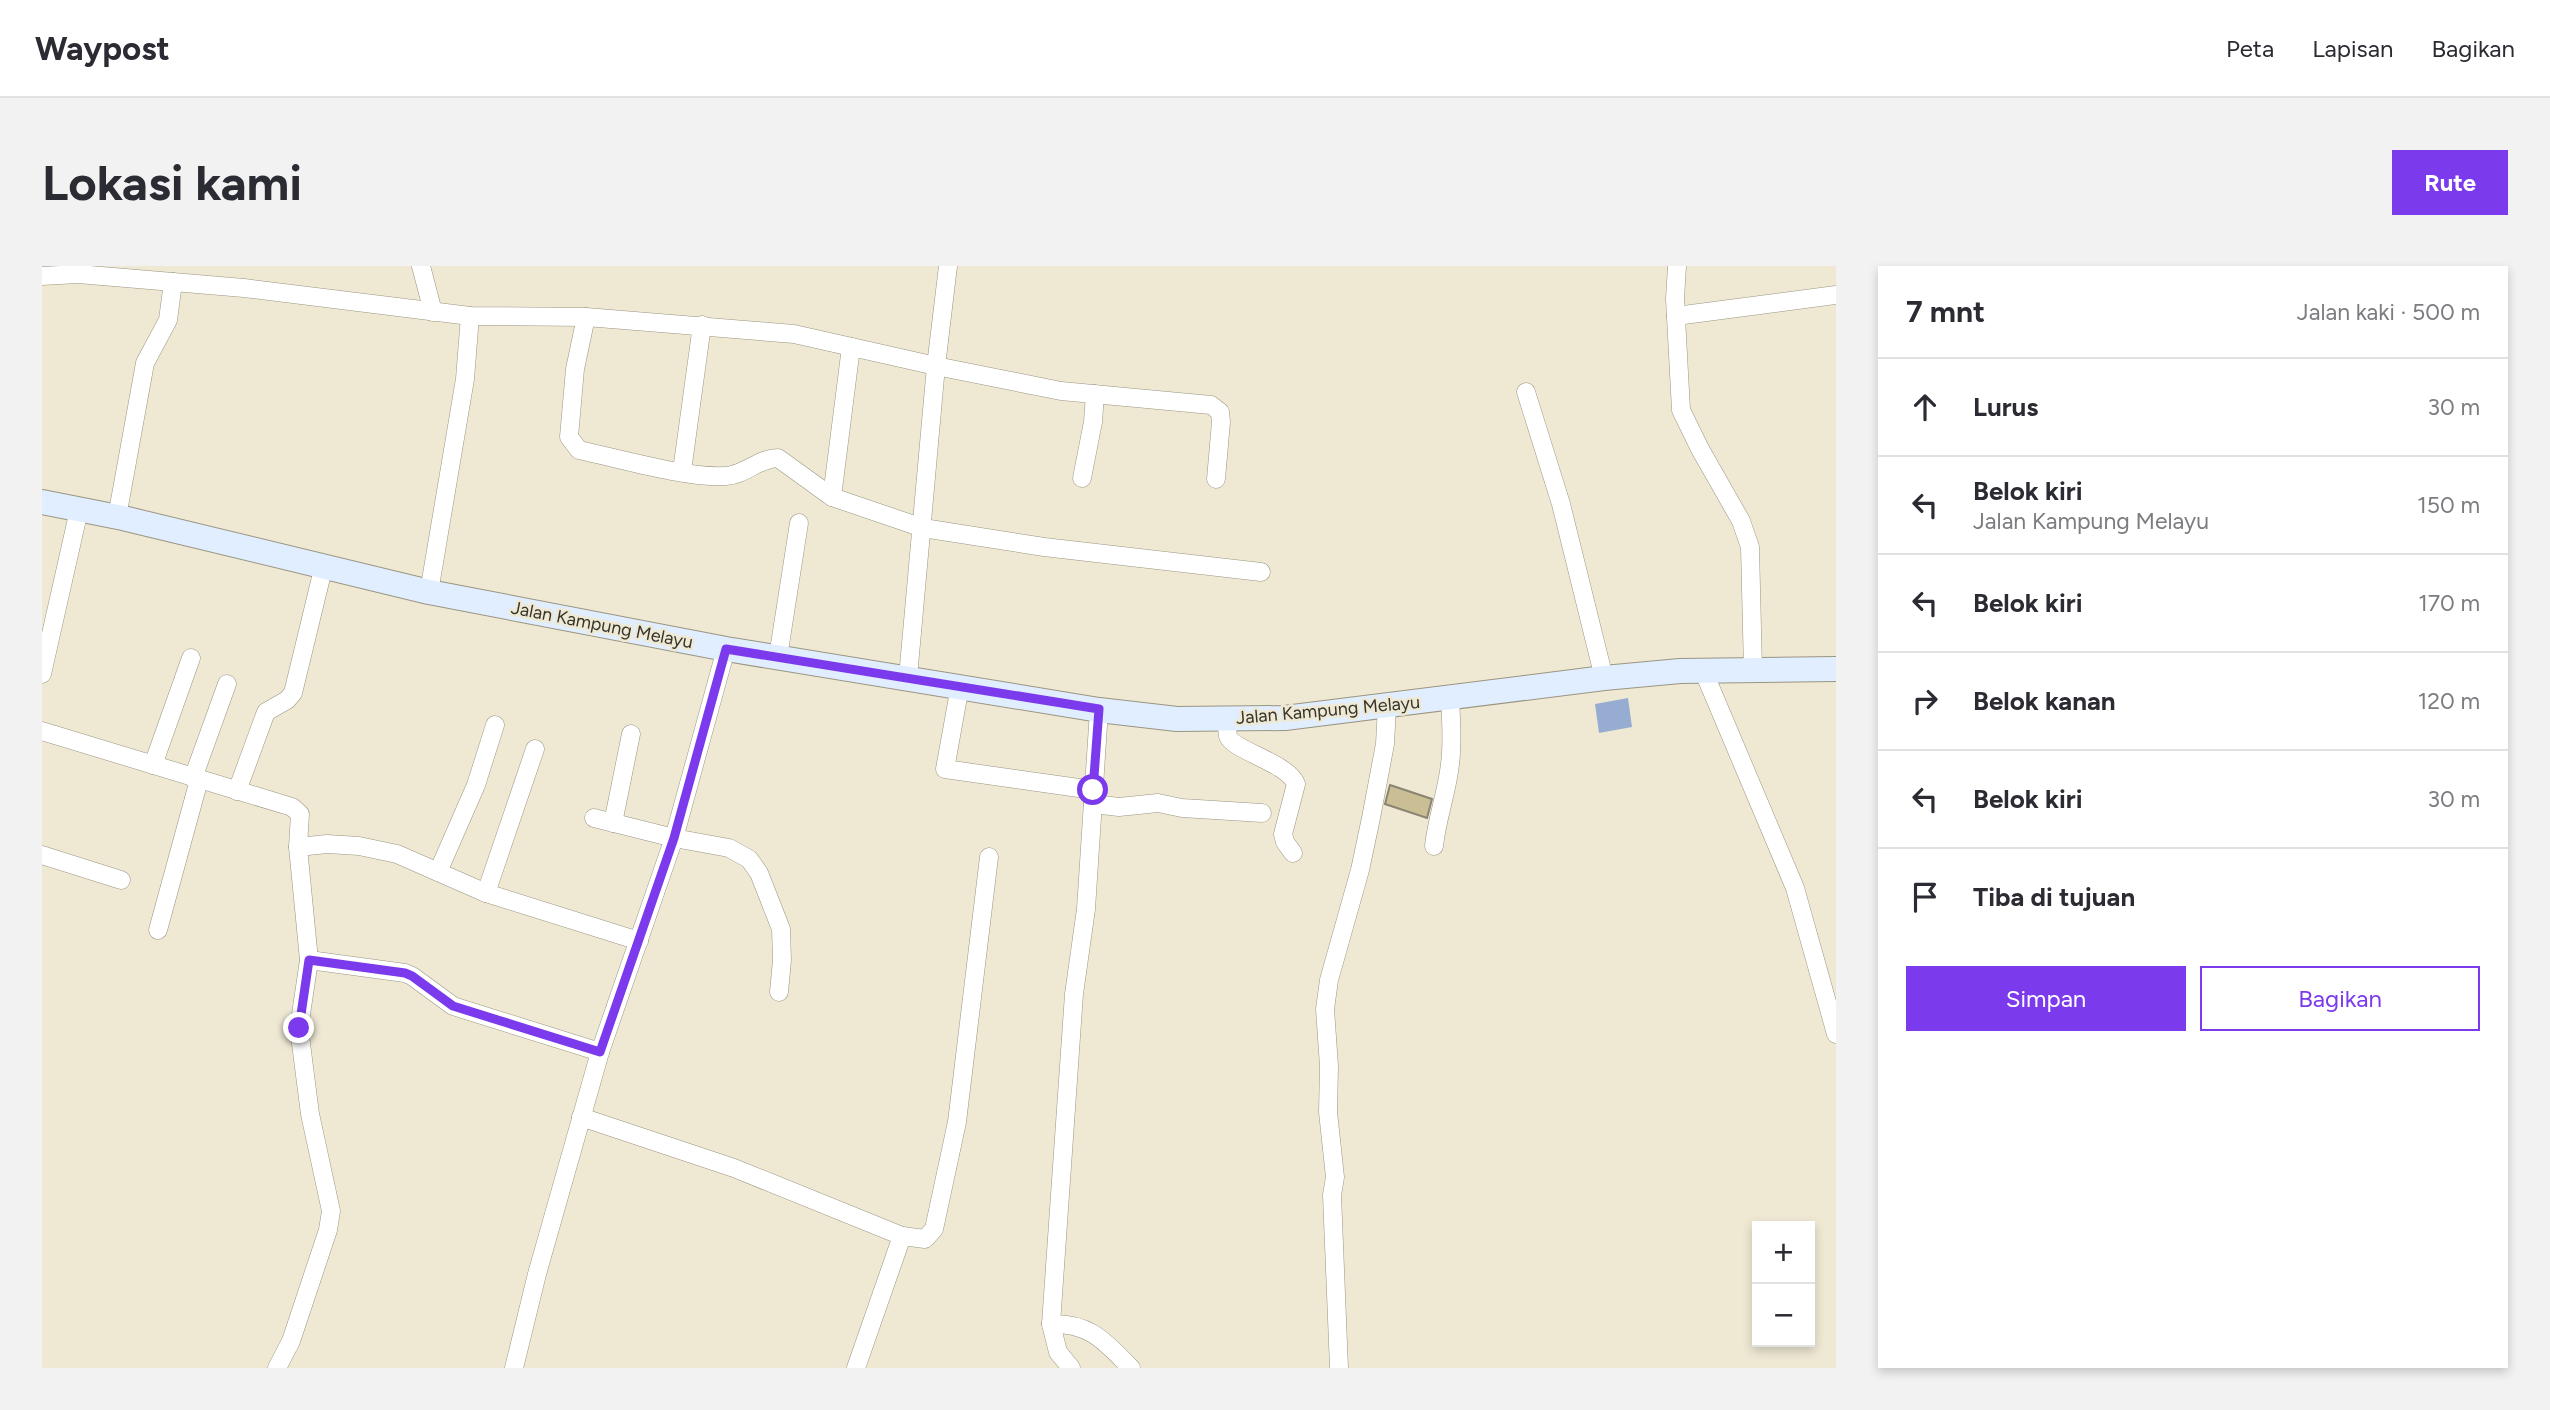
<!DOCTYPE html>
<html lang="id">
<meta charset="utf-8">
<style>
:root{--surface:#fff;--page:#f2f2f3;--text:#2b2b33;--muted:#7c7c81;--line:#e1e1e2;--accent:#7c3aed}
body{margin:0;font-family:Figtree,sans-serif;background:var(--page);color:var(--text)}
.controls{position:absolute;right:21px;bottom:21px;display:grid;overflow:hidden;border-radius:0px;box-shadow:0 4px 10px #0003}
.controls button{width:63px;height:63px;display:grid;place-items:center;padding:0;border:0;border-bottom:2px solid var(--line);background:var(--surface);color:var(--text);font:35px sans-serif}
.stop{position:absolute;width:21px;height:21px;margin:-16px;border:5px solid #7c3aed;border-radius:50%;background:#fff}
.stop.end{background:#7c3aed;border-color:#fff;box-shadow:0 2px 7px #0008}
.list{margin:0;padding:0;list-style:none}
h2{display:flex;justify-content:space-between;align-items:center;height:91px;margin:0;padding:0 28px;font-size:30px}
h2 small{font-size:23px;font-weight:400;color:var(--muted)}
.list li{display:grid;grid-template-columns:46px 1fr auto;gap:21px;align-items:center;box-sizing:border-box;height:98px;padding:0 28px;border-top:2px solid var(--line)}
.list b{display:block;font-size:26px;white-space:nowrap}
.list p{margin:0;font-size:23px;white-space:nowrap;color:var(--muted)}
.list em{font-size:23px;font-style:normal;color:var(--muted)}
.actions{display:flex;gap:14px;padding:21px 28px}
.actions a{flex:1;padding:16px 0;border:2px solid var(--accent);border-radius:0px;text-align:center;font-size:24px;color:var(--accent)}
.actions .main{background:var(--accent);color:#fff}
.icon{flex:none;width:38px;height:38px;fill:none;stroke:currentColor;stroke-width:2;stroke-linecap:round;stroke-linejoin:round}
.map{position:relative;flex:none;width:1794px;height:1102px;overflow:hidden;border-radius:0px}
header{display:flex;align-items:center;gap:42px;box-sizing:border-box;height:98px;padding:0 35px;background:var(--surface);border-bottom:2px solid var(--line)}
header strong{font-size:33px}
nav{display:flex;gap:38px;margin-inline-start:auto;font-size:24px}
.intro{display:flex;align-items:center;justify-content:space-between;box-sizing:border-box;height:168px;padding:0 42px}
h1{margin:0;font-size:49px}
.button{padding:18px 32px;border-radius:0px;background:var(--accent);color:#fff;font-size:24px;font-weight:700}
main{display:flex;gap:42px;padding:0 42px}
aside{flex:1;background:var(--surface);border-radius:0px;box-shadow:0 4px 10px #0003}
.map>svg:first-child{display:block}
.water{fill:#97acd1}
.building{fill:#cabf94;stroke:#8a8572;stroke-width:2}
.lines{fill:none;stroke-linecap:round;stroke-linejoin:round}
.street-casing{stroke:#9a9581;stroke-width:19}
.secondary-casing{stroke:#9a9581;stroke-width:26}
.street{stroke:#fff;stroke-width:18}
.secondary{stroke:#e0eeff;stroke-width:24}
.route{stroke:#7c3aed;stroke-width:9}
.labels{text-anchor:middle;dominant-baseline:central;stroke-width:5;stroke-linejoin:round;paint-order:stroke}
.street-label{font-size:18px;fill:#36342c;stroke:#efe9d4}
</style>
<header>
<strong>Waypost</strong>
<nav><a>Peta</a><a>Lapisan</a><a>Bagikan</a></nav>
</header>
<div class="intro"><h1>Lokasi kami</h1><a class="button">Rute</a></div>
<main>
<div class="map">
<svg width="1794" height="1102" viewBox="0 0 1794 1102">
<rect width="100%" height="100%" fill="#efe9d4"/>
<path class="water" d="M1586,432L1590,461L1557,467L1553,438Z"/>
<path class="building" d="M1348,519L1390,533L1385,552L1343,538Z"/>
<g class="lines">
<defs>
<g id="street">
<path d="M379,0L391,46"/>
<path d="M906,0L894,100L1019,125L1169,139L1178,146L1179,156L1174,213"/>
<path d="M1635,0L1633,33L1639,144L1658,183L1699,255L1708,281L1711,404"/>
<path d="M0,10L36,8L202,22L428,50L544,51L752,68L894,100L866,411"/>
<path d="M1634,50L1794,29"/>
<path d="M544,51L533,103L527,171L537,184C579,193 643,212 684,210C703,209 717,192 736,192L790,231L881,262L1002,281L1219,306"/>
<path d="M1484,126L1519,238L1562,412"/>
<path d="M640,205L660,59"/>
<path d="M1040,212L1051,156L1053,128"/>
<path d="M790,231L809,81"/>
<path d="M75,251L103,97L126,54L131,16"/>
<path d="M387,326L423,113L428,50"/>
<path d="M736,391L757,257"/>
<path d="M1661,404L1753,622L1794,768"/>
<path d="M0,408L37,244"/>
<path d="M918,420L903,503L1051,524"/>
<path d="M1185,453C1185,458 1185,465 1186,470C1190,484 1246,497 1254,518L1241,568L1243,576L1251,587"/>
<path d="M0,465L250,541L258,548L256,581L267,694L257,762L268,848L289,945L286,964L249,1075L235,1102"/>
<path d="M111,499L149,392"/>
<path d="M151,512L185,418"/>
<path d="M195,525L224,446L245,434L251,427L282,299"/>
<path d="M1051,538L1077,541L1116,537L1140,542L1220,547"/>
<path d="M552,552L632,572L687,582L707,593L717,607L739,663L740,694L737,726"/>
<path d="M571,557L589,468"/>
<path d="M1392,580C1395,552 1405,526 1408,498C1411,476 1409,454 1408,432"/>
<path d="M256,581L285,578L317,580L355,588L444,627L597,675"/>
<path d="M0,589L79,614"/>
<path d="M396,606L434,519L453,459"/>
<path d="M444,627L493,483"/>
<path d="M116,664L157,514"/>
<path d="M267,694L363,707L370,710L411,740L558,786"/>
<path d="M539,851L692,902L860,970L814,1102"/>
<path d="M860,970L883,973L892,963L915,856L947,591"/>
<path d="M1009,1058C1049,1057 1063,1076 1089,1102"/>
<path d="M472,1102L495,1008L558,786L632,572L684,383"/>
<path d="M1029,1102L1016,1086L1009,1058L1032,728L1044,643L1057,444"/>
<path d="M1297,1102L1290,929L1293,911L1286,846L1287,800L1283,743L1287,714L1318,604L1329,552L1343,478L1345,440"/>
</g>
<path id="secondary" d="M0,236L81,252L387,326L684,383L1057,444L1135,453L1243,452L1562,412L1638,405L1794,403"/>
</defs>
<use href="#street" class="street-casing"/>
<use href="#secondary" class="secondary-casing"/>
<use href="#street" class="street"/>
<use href="#secondary" class="secondary"/>
</g>
<g class="lines">
<path class="route" d="M257,762L267,694L363,707L370,710L411,740L558,786L632,572L684,383L1057,443L1051,524"/>
</g>
<g class="labels">
<g class="street-label">
<text transform="translate(560 359) rotate(11)">Jalan Kampung Melayu</text>
<text transform="translate(1286 444) rotate(-5)">Jalan Kampung Melayu</text>
</g>
</g>
</svg>
<div class="controls">
<button>+</button>
<button>−</button>
</div>
<div class="stop" style="left:1051px;top:524px"></div>
<div class="stop end" style="left:257px;top:762px"></div>
</div>
<aside>
<h2>7 mnt<small>Jalan kaki · 500 m</small></h2>
<ul class="list">
<li><svg class="icon" aria-label="ahead" viewBox="0 0 24 24"><path d="M12 20V5M6 11l6-6 6 6"/></svg><div><b>Lurus</b></div><em>30 m</em></li>
<li><svg class="icon" aria-label="left" viewBox="0 0 24 24"><path d="M17 20v-9H6M10 6l-5 5 5 5"/></svg><div><b>Belok kiri</b><p>Jalan Kampung Melayu</p></div><em>150 m</em></li>
<li><svg class="icon" aria-label="left" viewBox="0 0 24 24"><path d="M17 20v-9H6M10 6l-5 5 5 5"/></svg><div><b>Belok kiri</b></div><em>170 m</em></li>
<li><svg class="icon" aria-label="right" viewBox="0 0 24 24"><path d="M7 20v-9h11M14 6l5 5-5 5"/></svg><div><b>Belok kanan</b></div><em>120 m</em></li>
<li><svg class="icon" aria-label="left" viewBox="0 0 24 24"><path d="M17 20v-9H6M10 6l-5 5 5 5"/></svg><div><b>Belok kiri</b></div><em>30 m</em></li>
<li><svg class="icon" aria-label="arrive" viewBox="0 0 24 24"><path d="M6 21V4h12l-3 4 3 4H6"/></svg><div><b>Tiba di tujuan</b></div></li>
</ul>
<div class="actions"><a class="main">Simpan</a><a>Bagikan</a></div>
</aside>
</main>
